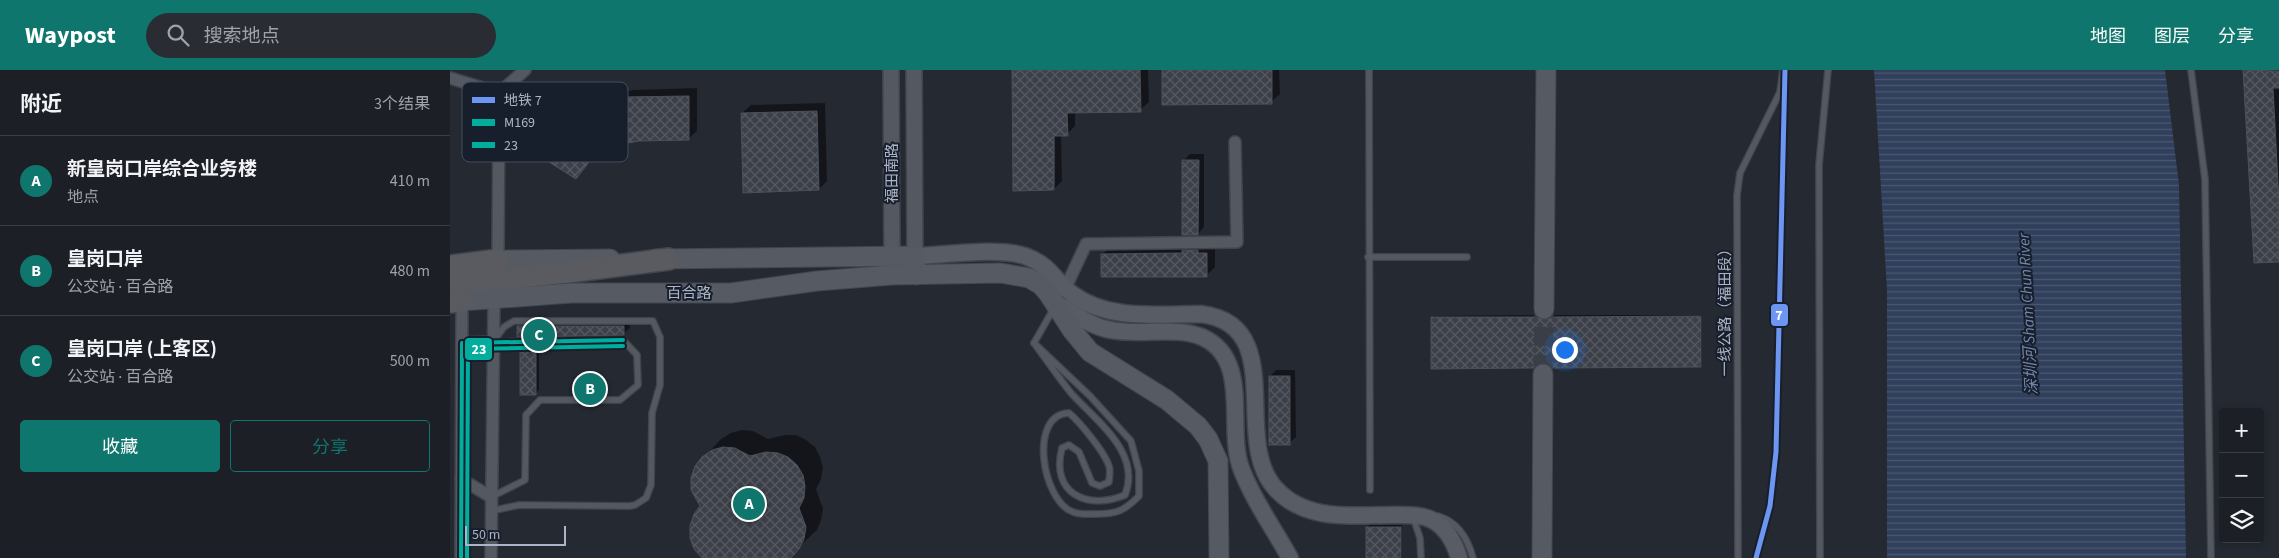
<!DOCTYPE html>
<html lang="zh">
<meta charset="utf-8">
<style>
:root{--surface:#1c1f25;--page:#292c32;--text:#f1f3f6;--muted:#a0a2a7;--line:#3a3d42;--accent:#0f766e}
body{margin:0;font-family:"Source Sans 3","Noto Sans SC",sans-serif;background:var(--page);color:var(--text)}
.controls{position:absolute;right:15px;bottom:15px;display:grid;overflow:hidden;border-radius:5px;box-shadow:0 2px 8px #0003}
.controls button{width:45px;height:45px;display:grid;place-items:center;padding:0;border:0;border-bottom:1px solid var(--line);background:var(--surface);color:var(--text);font:25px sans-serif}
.scale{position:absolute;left:15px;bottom:12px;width:101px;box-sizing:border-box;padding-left:5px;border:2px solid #acb4c5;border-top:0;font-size:14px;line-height:18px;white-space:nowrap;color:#acb4c5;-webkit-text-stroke:4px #181f2c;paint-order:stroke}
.you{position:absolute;left:1114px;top:279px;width:18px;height:18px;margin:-12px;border:4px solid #fff;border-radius:50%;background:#1a73e8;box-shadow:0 0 0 8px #1a73e833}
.badge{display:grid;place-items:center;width:32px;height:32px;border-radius:50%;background:var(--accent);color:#fff;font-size:16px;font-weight:700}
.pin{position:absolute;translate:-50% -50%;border:2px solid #fff;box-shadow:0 1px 5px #0006}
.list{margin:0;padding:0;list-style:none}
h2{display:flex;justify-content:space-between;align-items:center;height:65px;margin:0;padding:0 20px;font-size:21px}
h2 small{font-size:16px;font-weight:400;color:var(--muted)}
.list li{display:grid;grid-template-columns:32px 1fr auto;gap:15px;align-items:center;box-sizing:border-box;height:90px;padding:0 20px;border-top:1px solid var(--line)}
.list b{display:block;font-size:19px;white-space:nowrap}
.list p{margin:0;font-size:16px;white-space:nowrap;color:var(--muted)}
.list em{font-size:16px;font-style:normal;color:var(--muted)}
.actions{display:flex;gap:10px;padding:15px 20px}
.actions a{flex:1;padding:11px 0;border:1px solid var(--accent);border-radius:5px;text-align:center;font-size:18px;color:var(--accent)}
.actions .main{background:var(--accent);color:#fff}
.icon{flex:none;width:28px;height:28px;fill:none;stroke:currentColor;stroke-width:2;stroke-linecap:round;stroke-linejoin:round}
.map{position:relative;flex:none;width:1829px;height:488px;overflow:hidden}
header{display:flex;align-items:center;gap:30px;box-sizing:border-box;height:70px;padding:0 25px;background:var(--accent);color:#fff}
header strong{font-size:24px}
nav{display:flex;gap:28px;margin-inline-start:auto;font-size:18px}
.search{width:350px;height:45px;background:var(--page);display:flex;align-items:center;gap:12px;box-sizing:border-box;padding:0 18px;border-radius:28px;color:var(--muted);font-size:19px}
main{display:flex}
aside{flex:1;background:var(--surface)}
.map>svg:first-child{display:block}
.water{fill:url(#water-rules)}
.shadow{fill:#0007;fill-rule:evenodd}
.building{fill:url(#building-cross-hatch);stroke:#4b515a}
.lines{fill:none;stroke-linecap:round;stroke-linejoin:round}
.primary-tunnel{stroke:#393e47;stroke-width:19;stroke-dasharray:19 9;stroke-linecap:butt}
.service-casing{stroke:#41444b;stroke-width:8}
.minor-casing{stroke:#41444b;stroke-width:14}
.tertiary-casing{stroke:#41444b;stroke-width:18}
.secondary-casing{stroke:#41444b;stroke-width:19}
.primary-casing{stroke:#42464e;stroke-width:21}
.motorway-casing{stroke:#40454e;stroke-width:24}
.service{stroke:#545860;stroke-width:5.5}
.minor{stroke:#545860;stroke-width:11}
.tertiary{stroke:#545860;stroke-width:15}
.secondary{stroke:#585c65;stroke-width:16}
.primary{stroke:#565a63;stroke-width:19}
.motorway{stroke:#595b60;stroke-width:21}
.bus-1-casing{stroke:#181f2c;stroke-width:8}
.bus-2-casing{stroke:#181f2c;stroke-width:8}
.bus-1{stroke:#01ad9c;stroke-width:4}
.bus-2{stroke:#01ad9c;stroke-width:4}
.metro-1-casing{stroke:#181f2c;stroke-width:9}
.metro-1{stroke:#6d96f3;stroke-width:5}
.labels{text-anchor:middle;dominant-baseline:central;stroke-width:4;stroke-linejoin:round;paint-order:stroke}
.street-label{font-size:15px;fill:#acb4c5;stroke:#181f2c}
.water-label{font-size:16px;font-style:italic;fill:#7387ae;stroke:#181f2c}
.key{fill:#181f2c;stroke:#444c5a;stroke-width:1}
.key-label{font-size:14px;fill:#acb4c5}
.line-badge{stroke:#181f2c;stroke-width:2}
.badge-label{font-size:14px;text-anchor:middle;font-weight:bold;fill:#fff}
</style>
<header>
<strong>Waypost</strong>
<div class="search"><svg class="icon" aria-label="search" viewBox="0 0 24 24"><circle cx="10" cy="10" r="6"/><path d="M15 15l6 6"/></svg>搜索地点</div>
<nav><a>地图</a><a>图层</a><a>分享</a></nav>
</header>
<main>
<aside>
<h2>附近<small>3个结果</small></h2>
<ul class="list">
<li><span class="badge">A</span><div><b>新皇岗口岸综合业务楼</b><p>地点</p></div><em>410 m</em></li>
<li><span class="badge">B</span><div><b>皇岗口岸</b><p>公交站 · 百合路</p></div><em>480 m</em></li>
<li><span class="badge">C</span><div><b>皇岗口岸 (上客区)</b><p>公交站 · 百合路</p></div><em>500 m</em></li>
</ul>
<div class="actions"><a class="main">收藏</a><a>分享</a></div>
</aside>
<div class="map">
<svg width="1829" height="488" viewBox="0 0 1829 488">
<defs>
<pattern id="water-rules" width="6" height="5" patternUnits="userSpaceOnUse" patternTransform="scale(1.25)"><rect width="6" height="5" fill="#303f5b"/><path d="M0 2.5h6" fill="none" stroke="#4b5871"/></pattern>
<pattern id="building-cross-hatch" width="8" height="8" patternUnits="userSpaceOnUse" patternTransform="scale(1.25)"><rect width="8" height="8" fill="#3c4049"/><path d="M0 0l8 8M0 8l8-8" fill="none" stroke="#565962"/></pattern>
</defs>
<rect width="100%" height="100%" fill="#252931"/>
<path class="water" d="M1424,0H1715L1729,115L1736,488H1437V220Z"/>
<g class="shadow">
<path d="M563,0H698L699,32L690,40L625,42V56L617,64L611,65L612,111L604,119ZM602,60H605V113H603Z"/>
<path d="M713,0H829L830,24L821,32Z"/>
<path d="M1795,0H1829V191L1806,192Z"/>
<path d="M247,18V61L238,69L188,70L167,73L143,87L126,108L90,85L114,56L134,38L157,26L183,20Z"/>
<path d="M375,33L377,111L369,119L292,43L301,35Z"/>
<path d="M740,84H754V157L748,164L733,91Z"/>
<path d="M765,175V197L756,206L653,184L661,176Z"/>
<path d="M1088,245L1097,249L1105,245H1252V294L1251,296L982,248L984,246Z"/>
<path d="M75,250H179L180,258L173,264L68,256Z"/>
<path d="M89,272V320L85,324L71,277L76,273Z"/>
<path d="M826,300H845L846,367L839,373L820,306Z"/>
<path d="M292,360L303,361L318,369L335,365H346L356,370L365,377L370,387L373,398L371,409L366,419L373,439L371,450L367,460L337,488H254L251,436L253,388L271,369L281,363Z"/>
<path d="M919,455H952V488H917V457Z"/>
</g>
<g class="building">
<path d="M562,0H690L691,42L617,43L618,66H604V120L563,121Z"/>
<path d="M712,0H822V34L712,35Z"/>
<path d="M1793,0L1829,1V18H1823L1829,132V192L1804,193Z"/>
<path d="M239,26V70L189,71L167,75L157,79L139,92L126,109L88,85L113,55L136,40L148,34L174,27Z"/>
<path d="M367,41L369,120L293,123L291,43Z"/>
<path d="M732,90H749L748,165H732Z"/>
<path d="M732,180H748V183H757V207H651V184L732,183Z"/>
<path d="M1251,246V297L1103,298L1093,293L1083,298L981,299V247H1086L1094,250L1102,247Z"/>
<path d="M67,256H174V265L67,267Z"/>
<rect x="70" y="276" width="16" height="49"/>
<rect x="819" y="306" width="21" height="69"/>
<path d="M273,377L285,378L300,386L316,382L328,383L338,387L347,395L353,405L355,416L354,428L349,438L356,457L354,469L349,479L341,488H252L244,479L240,468V456L244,444L250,436L241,420V408L245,396L252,387L262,380Z"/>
<rect x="916" y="457" width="35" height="31"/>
</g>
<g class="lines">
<path class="primary-tunnel" d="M1093,304L1094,239"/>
<defs>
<g id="service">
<path d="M919,0L920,420"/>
<path d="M1741,0L1755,109L1761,488"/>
<path d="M918,187H1017"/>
<path d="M584,273L640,326L681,371L689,401V426C674,441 667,444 646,444C638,444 630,445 623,442C592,431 578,344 619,343C630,352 655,383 659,396C661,401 659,408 659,412L650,416L642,413L629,382L619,375L612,378C600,423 637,441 675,425C692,382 645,350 621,323C608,307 596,289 584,273Z"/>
<path d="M584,273L604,238"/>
<path d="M41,427L75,410L76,345L90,330H170L188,315L187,285L173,270L43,272"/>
<path d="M41,441L69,435L179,436L185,435L196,428L201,415L202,343L210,315V267L203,251H64L54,257L46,268"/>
<path d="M988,446C1008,452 1018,469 1023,488"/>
<path d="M963,447L970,468L971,488"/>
<path d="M1288,488L1287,125L1290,103L1330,22L1333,0"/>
<path d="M1370,488L1369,95L1378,0"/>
</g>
<g id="minor">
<path d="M0,8L49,23"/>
<path d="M48,190L49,23L75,0"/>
<path d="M615,219L636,174L787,172L785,72"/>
<path d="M12,273L43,272"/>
<path d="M11,409L41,427"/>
<path d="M11,488L12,231"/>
<path d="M41,488L44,229"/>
</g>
<g id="tertiary">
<path d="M441,0L442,187"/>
<path d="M464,0L465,186"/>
</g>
<g id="secondary">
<path d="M465,186C496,185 548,177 575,186C602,196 603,210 622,224C658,251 708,244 751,244C840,255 780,371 826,419C856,452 903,445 944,445C957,445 972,444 984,451C997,459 1005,474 1009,488"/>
<path d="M607,234C623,243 642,257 661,260C689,266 726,256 752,267C802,289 776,357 791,398C803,430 824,459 840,488"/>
</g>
<g id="primary">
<path d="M205,189L465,186L466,205"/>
<path d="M48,190L160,189"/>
<path d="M12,231L121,223H281L367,211L442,205L551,203L579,208L591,215L598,223L622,260L640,282L717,330L748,356L758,369L768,391L769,488"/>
<path d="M1094,239L1096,0"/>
<path d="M1092,488L1093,304"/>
</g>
<g id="motorway">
<path d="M0,196L48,190"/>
<path d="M0,214L118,202L219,189"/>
<path d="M0,232L12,231"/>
</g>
</defs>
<use href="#service" class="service-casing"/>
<use href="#minor" class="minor-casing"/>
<use href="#tertiary" class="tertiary-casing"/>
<use href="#secondary" class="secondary-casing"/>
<use href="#primary" class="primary-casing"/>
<use href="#motorway" class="motorway-casing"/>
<use href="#service" class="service"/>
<use href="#minor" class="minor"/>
<use href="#tertiary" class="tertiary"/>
<use href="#secondary" class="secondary"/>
<use href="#primary" class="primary"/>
<use href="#motorway" class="motorway"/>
<defs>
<path id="bus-1" d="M11,488L12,273L173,270"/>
<path id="bus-2" d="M17,488L18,279L173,276"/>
</defs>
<use href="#bus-1" class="bus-1-casing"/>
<use href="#bus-2" class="bus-2-casing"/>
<use href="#bus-1" class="bus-1"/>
<use href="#bus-2" class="bus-2"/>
<defs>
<path id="metro-1" d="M1306,488L1320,436L1326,382L1335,0"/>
</defs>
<use href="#metro-1" class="metro-1-casing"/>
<use href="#metro-1" class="metro-1"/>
</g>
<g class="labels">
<g class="street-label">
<text transform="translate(442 103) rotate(-90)">福田南路</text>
<text x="239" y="223">百合路</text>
<text transform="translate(1275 239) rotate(-90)">一线公路（福田段）</text>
</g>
<g class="water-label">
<text transform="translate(1578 244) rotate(-93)">深圳河 Sham Chun River</text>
</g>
</g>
<rect x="12" y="12" width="166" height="80" rx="8" class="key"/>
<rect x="22" y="27" width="23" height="6" fill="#6d96f3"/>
<rect x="22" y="49" width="23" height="7" fill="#01ad9c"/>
<rect x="22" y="72" width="23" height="6" fill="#01ad9c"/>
<g class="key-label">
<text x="54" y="35">地铁 7</text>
<text x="54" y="57">M169</text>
<text x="54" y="80">23</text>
</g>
<g class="line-badge">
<rect x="1320" y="233" width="19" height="24" rx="5" fill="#6d96f3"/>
<rect x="14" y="267" width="29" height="24" rx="5" fill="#01ad9c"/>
</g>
<g class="badge-label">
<text x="1329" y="250">7</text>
<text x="29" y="284">23</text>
</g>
</svg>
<div class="controls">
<button>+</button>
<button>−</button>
<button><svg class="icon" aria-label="layers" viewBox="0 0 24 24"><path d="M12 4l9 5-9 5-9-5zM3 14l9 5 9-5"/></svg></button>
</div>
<div class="scale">50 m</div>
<div class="you"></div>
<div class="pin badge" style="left:299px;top:434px">A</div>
<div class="pin badge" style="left:140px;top:319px">B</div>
<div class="pin badge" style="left:89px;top:265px">C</div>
</div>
</main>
